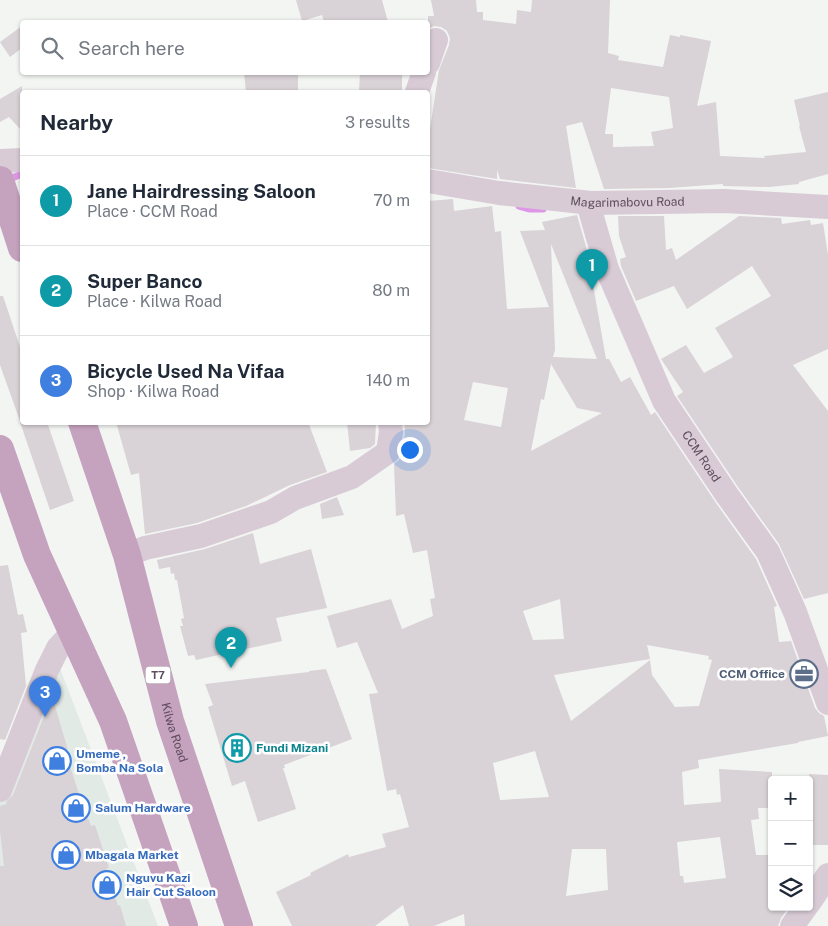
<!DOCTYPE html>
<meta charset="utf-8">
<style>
:root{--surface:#fff;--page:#f2f2f3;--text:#1f2937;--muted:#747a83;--line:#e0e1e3;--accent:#1a73e8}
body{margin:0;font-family:"Public Sans",sans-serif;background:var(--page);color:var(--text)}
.controls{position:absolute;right:15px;bottom:15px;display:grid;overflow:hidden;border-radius:5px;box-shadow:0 1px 4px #0004}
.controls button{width:45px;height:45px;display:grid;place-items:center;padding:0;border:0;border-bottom:1px solid var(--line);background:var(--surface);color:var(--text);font:25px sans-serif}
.you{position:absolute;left:409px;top:449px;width:18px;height:18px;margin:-12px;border:4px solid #fff;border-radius:50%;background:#1a73e8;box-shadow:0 0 0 8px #1a73e833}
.badge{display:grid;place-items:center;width:32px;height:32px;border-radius:50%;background:var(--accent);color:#fff;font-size:16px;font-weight:700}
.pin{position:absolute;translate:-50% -41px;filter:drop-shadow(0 1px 2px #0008)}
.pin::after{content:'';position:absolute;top:26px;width:18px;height:15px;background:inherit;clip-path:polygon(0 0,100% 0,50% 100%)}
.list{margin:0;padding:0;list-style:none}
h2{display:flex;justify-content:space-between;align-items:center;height:65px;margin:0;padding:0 20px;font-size:21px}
h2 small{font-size:16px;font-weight:400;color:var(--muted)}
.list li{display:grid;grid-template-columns:32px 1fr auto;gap:15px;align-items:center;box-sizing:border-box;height:90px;padding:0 20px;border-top:1px solid var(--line)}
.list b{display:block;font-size:19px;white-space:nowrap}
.list p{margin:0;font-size:16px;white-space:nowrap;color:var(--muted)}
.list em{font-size:16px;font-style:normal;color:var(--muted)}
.icon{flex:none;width:28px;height:28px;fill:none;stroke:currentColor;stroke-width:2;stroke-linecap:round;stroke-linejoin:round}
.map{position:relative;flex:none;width:828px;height:926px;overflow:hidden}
.search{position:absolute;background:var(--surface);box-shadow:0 1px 4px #0004;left:20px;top:20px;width:410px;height:55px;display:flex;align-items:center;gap:12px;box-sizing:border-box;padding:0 18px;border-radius:5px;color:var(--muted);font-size:19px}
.panel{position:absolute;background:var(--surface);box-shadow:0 1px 4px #0004;left:20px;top:90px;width:410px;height:335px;border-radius:5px}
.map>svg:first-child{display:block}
.commercial{fill:#e2eae5}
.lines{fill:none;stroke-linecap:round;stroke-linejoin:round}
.stream{stroke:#de97e6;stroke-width:7}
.building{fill:#d9d2d7;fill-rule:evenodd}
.minor{stroke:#d8cbd6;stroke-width:24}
.trunk{stroke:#c5a2be;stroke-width:28}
.labels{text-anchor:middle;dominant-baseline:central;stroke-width:5;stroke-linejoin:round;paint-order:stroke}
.shield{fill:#fff;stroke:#8f828d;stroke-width:1}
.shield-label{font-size:11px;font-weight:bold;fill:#5f4c5c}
.street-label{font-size:12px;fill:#5f4c5c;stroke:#fff}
.service-label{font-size:12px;font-weight:bold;fill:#4e5e75;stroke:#fff;text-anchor:end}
.culture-label{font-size:12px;font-weight:bold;fill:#0d838f;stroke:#fff;text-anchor:start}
.shop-label{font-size:12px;font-weight:bold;fill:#366cbe;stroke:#fff;text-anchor:start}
</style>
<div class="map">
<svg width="828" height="926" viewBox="0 0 828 926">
<rect width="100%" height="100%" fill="#f3f5f3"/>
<path class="commercial" d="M52,647L158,926H0V785Z"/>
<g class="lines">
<g class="stream">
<path d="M12,178L22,174"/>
<path d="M519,206L530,209H543"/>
</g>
</g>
<g class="building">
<path d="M296,0H382L388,22H324L322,15L302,21Z"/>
<path d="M431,0H476L477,12H483V20L516,24L517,10L531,12L532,0H610L608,53L619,56L618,60L663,67L670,35L680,37V35L711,41L697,106L716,102L720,156L765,158L764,156L806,152L799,126H800L794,100L828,92V174L799,182V184L769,187L723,186V184L669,188L604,189L582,122L566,126L576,188L500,179L497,170V179L428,168V142L439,70L449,45L450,38L447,31L441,27L434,26L428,29V16H434ZM611,88L669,97L673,128L651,132L654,146L613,147V134H605Z"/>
<path d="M22,26V48L10,57L0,42Z"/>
<path d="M244,72H298V92H246Z"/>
<path d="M360,72H402V92H359Z"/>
<path d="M22,86V131L9,117L0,122V99Z"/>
<path d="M453,199L454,211L492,206L495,232L501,231L507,309L549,307L520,231L545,230L542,222L577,215L587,250L606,359H609L621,382L630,377L651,415L655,412L716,503L756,559L777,606L774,607L779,642L791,641L815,708L819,713L824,716L828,736L798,742V743L698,760L699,768L682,772L684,805L721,802L719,769L772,772V808H758L759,819L751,820L756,855H772V907H789L781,918L778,926H465L464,914L434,926H409L403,905L375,926H292L276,892L311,875L310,873L348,854L349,857L386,847L382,834L409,827L400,794L397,795L396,789L387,791L369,694L378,693L357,642L337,648L327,616L391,599L402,629L433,616L430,599L435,598L427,550L413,553L404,514L396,516L394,464L399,460L402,454L405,434L404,422H428V201ZM551,244L597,359L553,357L555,350ZM551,364L577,408L602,413L531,451L541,399L544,400ZM473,382L508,388L501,427L464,420ZM560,599L564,639L533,640L523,611ZM647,645L709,656L708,659L712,660L699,706L675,707L652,675L650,660L571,721L554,675L650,659ZM535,751L549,797L500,800L493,763ZM720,837L726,878L684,883L683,876H680L677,842ZM572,849H606L608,890L566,896Z"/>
<path d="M618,216H664L666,250L672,248L676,260L739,216L781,218L782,224L810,220L811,225L823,223L828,255V349L793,365L828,411V593L804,599L779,544L738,487L677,396L683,392L661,359L686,345L704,373L733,357L715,328L771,296L752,266L687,309L674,286L636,301L621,266L620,259L626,257L619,236Z"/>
<path d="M0,296H3L22,353V421H20L0,365Z"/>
<path d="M20,422H47L74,501L50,510Z"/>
<path d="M116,422H308L327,472L290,485L246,506L197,523L145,534L139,473L131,475Z"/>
<path d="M347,422H376L375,444L370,448L350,451Z"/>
<path d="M337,497L344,515L322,519L320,504Z"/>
<path d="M253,533L260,564L311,549L327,608L276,618L282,641L196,660L194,655L188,656L180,626H183L181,619L184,618L177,580H175L174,573L171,574L170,567L159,569L157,560L205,549Z"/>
<path d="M8,565L18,615L23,614L27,632L21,633L26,686L5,740L0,739V566Z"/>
<path d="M326,669L352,739L284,765L285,768H283L296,809L258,822L245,781L232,786L208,707L213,705L205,684L309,672V671Z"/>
<path d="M52,696L68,750L65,751L79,794L91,826L95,825L109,868L106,869L118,906L120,905L126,926H0V866H4L0,831V806L7,804L6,802L13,795Z"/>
<path d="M809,774L828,775V845H809Z"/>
</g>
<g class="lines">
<g class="minor">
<path d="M428,63L436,40"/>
<path d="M417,92L424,72"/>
<path d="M0,161L22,160"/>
<path id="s1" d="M428,181L499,193L591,203L725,201L828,207"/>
<path id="s2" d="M591,203L590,210L607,269L664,401L727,495L768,552L795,612L828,703"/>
<path d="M127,555L145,548L201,536L271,512L295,498L352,477L388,452L391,432L390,422"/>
<path d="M0,790L47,670L58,648L72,633"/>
<path d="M809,903L828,875"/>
<path d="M792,926L806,907"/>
</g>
<g class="trunk">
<path d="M0,180L22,248"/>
<path id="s3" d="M82,422L127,555L170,721L239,926"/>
<path d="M0,449L37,555L113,721L184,926"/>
</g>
</g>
<defs>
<symbol id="office-ring" viewBox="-11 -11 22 22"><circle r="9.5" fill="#fff" stroke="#5c6f8a" stroke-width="1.5"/><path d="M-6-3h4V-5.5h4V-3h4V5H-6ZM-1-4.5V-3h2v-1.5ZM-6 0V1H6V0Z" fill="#5c6f8a"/></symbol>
<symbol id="building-ring" viewBox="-11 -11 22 22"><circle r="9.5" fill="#fff" stroke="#0f9aa8" stroke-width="1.5"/><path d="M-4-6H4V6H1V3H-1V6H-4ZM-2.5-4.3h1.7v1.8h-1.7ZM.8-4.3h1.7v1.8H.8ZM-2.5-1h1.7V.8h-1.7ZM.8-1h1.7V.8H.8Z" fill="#0f9aa8"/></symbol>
<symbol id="shop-ring" viewBox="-11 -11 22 22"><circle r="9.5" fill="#fff" stroke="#3f7fe0" stroke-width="1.5"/><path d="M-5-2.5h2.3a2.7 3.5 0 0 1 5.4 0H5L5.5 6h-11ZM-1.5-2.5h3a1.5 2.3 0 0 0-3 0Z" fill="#3f7fe0"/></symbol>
</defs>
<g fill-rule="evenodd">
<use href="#office-ring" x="788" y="658" width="32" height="32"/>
<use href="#building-ring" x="221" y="732" width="32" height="32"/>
<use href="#shop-ring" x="41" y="745" width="32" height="32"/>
<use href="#shop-ring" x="60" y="792" width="32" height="32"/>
<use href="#shop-ring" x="50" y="839" width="32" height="32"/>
<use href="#shop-ring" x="91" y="869" width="32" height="32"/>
</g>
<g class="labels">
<rect class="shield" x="145.5" y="666.5" width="25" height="17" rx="4"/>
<g class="shield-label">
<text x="158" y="675">T7</text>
</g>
<g class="street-label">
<text stroke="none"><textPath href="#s1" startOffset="201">Magarimabovu Road</textPath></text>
<text stroke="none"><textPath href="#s2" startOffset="279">CCM Road</textPath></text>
<text stroke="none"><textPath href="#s3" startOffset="324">Kilwa Road</textPath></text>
</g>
<g class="service-label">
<text x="785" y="674">CCM Office</text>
</g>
<g class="culture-label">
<text x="256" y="748">Fundi Mizani</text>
</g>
<g class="shop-label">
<text x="76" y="754">Umeme ,<tspan x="76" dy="14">Bomba Na Sola</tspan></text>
<text x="95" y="808">Salum Hardware</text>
<text x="85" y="855">Mbagala Market</text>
<text x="126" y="878">Nguvu Kazi<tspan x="126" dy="14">Hair Cut Saloon</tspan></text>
</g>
</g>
</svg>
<div class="controls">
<button>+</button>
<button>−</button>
<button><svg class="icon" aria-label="layers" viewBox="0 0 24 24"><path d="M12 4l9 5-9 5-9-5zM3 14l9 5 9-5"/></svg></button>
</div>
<div class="you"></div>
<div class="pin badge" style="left:592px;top:290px;background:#0f9aa8">1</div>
<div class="pin badge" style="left:231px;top:668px;background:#0f9aa8">2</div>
<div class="pin badge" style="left:45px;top:717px;background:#3f7fe0">3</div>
<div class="search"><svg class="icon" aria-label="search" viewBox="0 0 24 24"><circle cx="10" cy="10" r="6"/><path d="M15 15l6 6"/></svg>Search here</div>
<section class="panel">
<h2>Nearby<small>3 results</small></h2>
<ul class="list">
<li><span class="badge" style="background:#0f9aa8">1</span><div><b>Jane Hairdressing Saloon</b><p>Place · CCM Road</p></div><em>70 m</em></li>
<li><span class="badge" style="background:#0f9aa8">2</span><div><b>Super Banco</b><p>Place · Kilwa Road</p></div><em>80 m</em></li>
<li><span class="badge" style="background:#3f7fe0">3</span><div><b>Bicycle Used Na Vifaa</b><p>Shop · Kilwa Road</p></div><em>140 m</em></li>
</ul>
</section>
</div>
